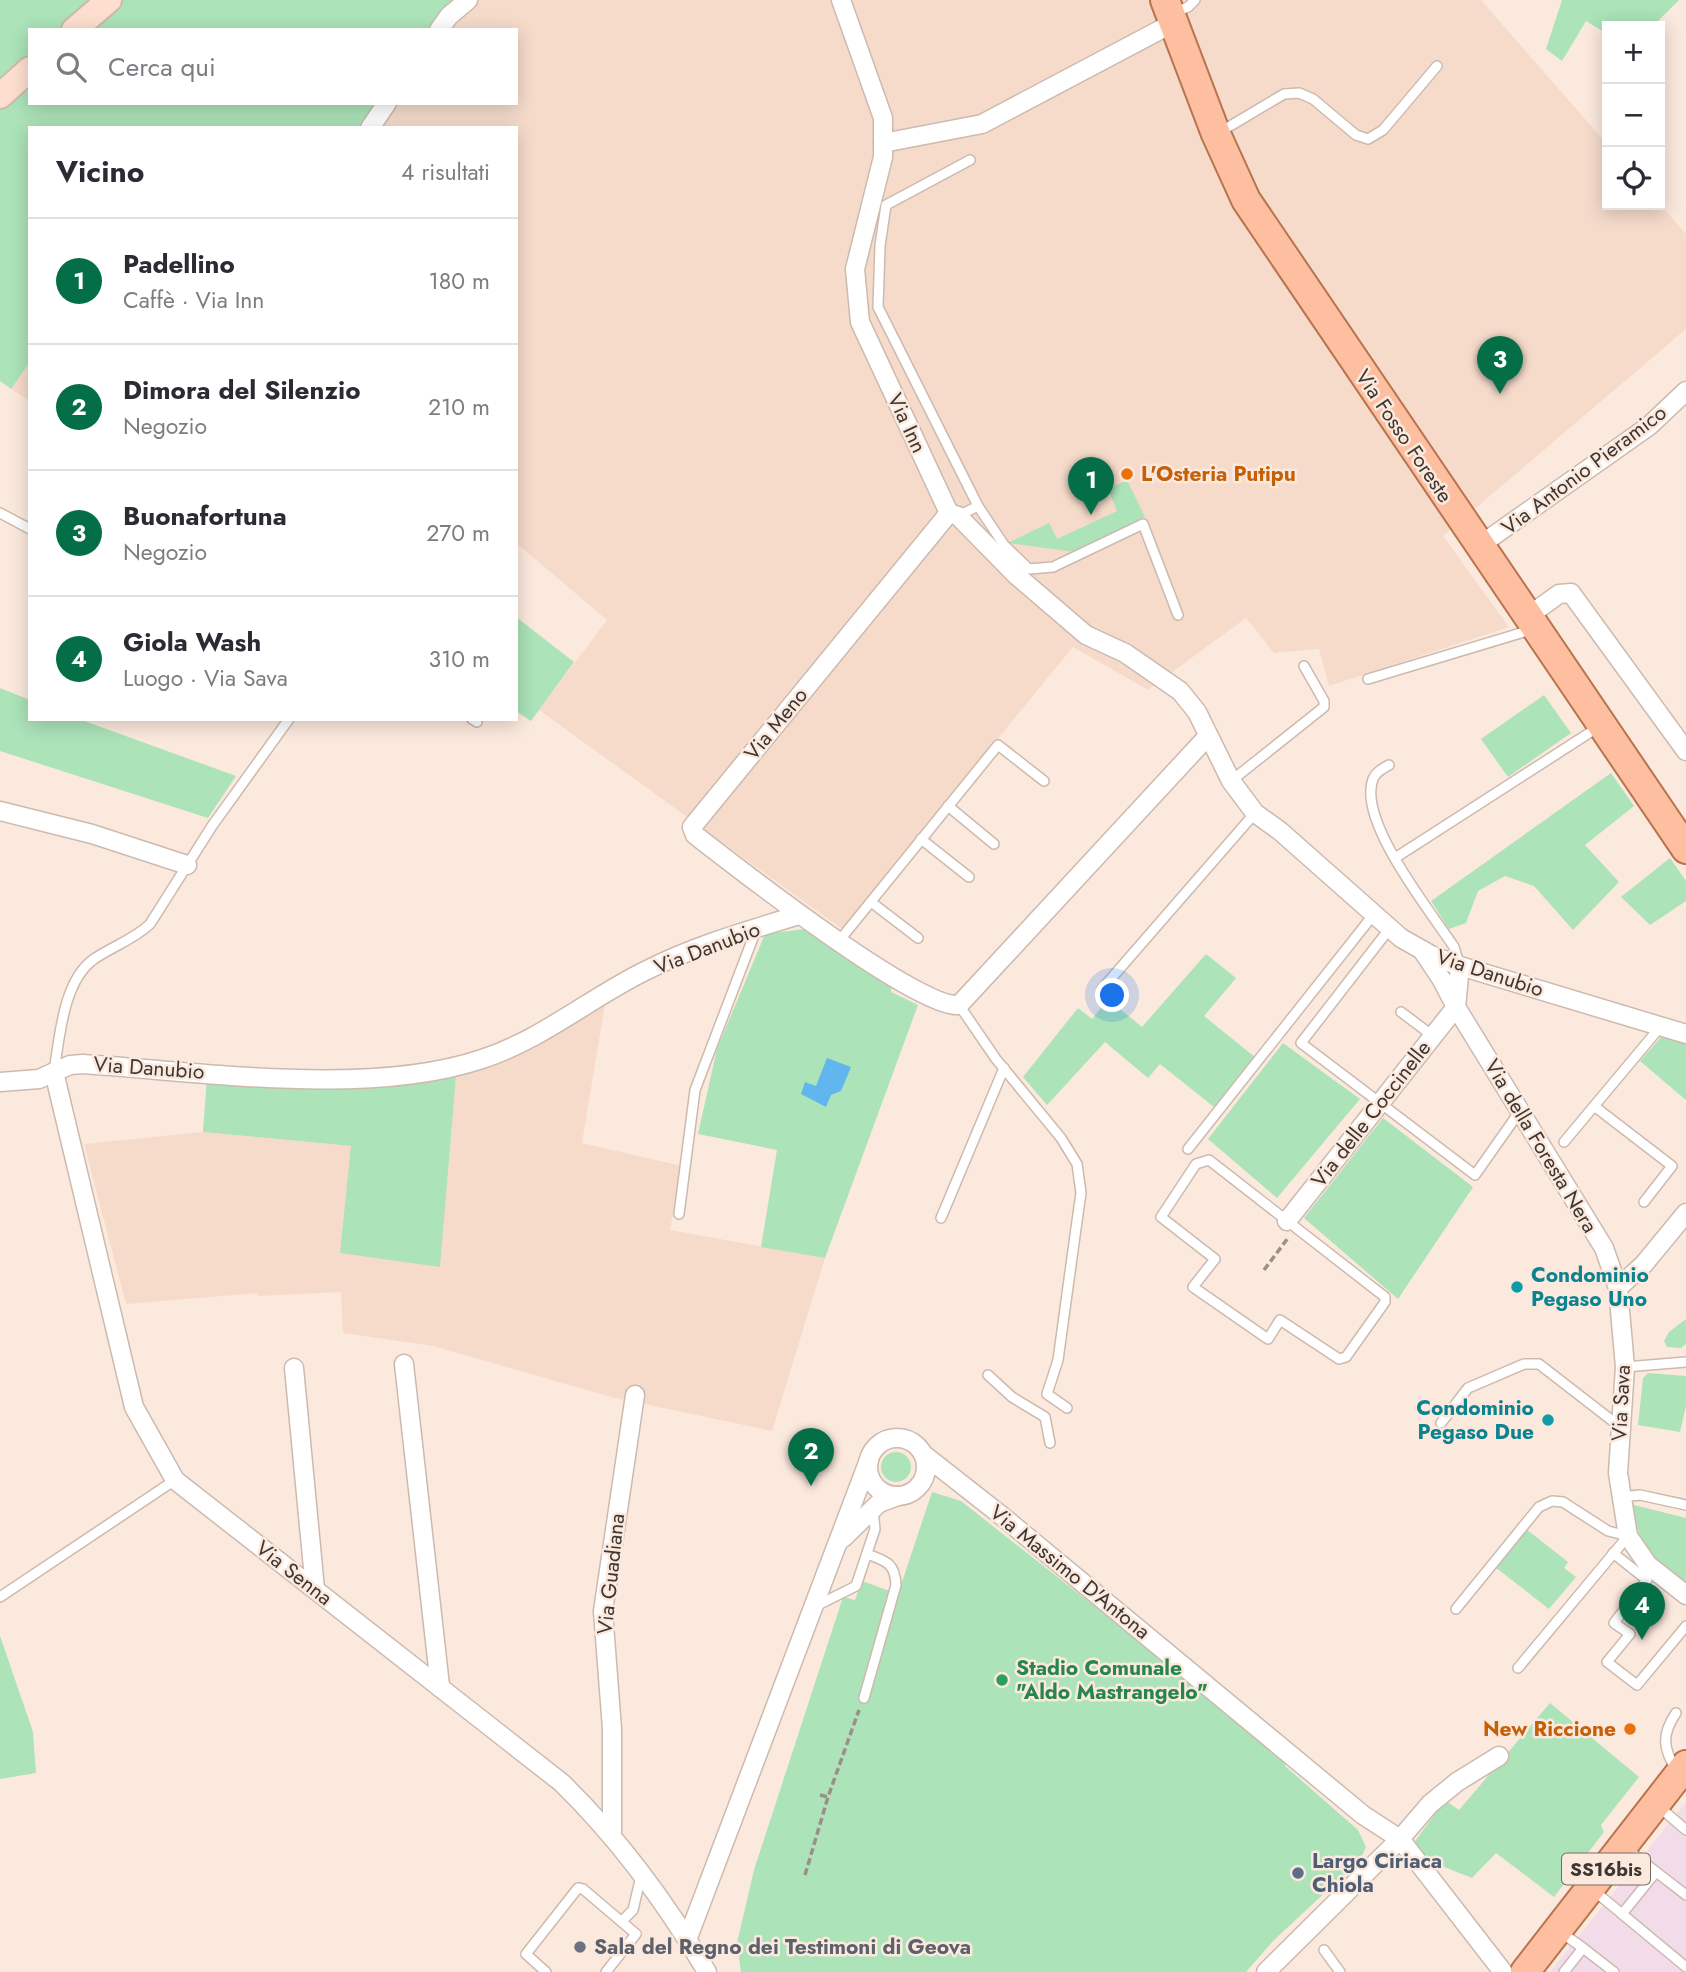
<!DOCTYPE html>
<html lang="it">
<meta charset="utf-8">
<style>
:root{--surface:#fff;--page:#f7f7f7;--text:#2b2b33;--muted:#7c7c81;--line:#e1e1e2;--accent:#046f47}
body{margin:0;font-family:Jost,sans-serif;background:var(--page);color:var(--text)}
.controls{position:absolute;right:21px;top:21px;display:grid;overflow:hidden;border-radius:0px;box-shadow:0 4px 18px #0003}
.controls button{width:63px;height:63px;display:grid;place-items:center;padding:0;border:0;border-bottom:2px solid var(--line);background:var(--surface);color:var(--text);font:35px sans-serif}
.you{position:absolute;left:1113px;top:996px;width:24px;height:24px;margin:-18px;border:5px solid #fff;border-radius:50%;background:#1a73e8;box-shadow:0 0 0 10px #1a73e833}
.badge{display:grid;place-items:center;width:46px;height:46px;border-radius:50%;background:var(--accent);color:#fff;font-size:23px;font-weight:700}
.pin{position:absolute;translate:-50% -58px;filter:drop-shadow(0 2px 4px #0008)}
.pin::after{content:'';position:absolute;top:37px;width:24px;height:21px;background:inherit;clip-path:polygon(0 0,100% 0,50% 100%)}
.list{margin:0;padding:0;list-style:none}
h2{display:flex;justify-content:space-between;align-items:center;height:91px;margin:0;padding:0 28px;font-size:30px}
h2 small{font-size:23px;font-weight:400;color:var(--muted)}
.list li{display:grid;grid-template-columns:46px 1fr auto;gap:21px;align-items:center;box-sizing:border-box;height:126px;padding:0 28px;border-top:2px solid var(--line)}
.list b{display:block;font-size:26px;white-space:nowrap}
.list p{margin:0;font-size:23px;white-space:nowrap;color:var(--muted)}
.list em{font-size:23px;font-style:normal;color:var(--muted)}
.icon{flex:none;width:38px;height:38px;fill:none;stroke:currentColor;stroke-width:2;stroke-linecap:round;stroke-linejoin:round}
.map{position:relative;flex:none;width:1686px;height:1972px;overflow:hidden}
.search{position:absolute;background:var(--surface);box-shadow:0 4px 18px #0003;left:28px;top:28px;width:490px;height:77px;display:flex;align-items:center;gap:18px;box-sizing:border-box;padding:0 24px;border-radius:0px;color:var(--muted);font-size:26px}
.panel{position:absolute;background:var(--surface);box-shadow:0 4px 18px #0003;left:28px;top:126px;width:490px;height:595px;border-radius:0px}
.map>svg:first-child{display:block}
.commercial{fill:#f2dcea}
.built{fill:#f6dbcb}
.green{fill:#ace3b9}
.water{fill:#62b6ef}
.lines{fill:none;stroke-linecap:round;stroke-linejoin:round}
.lane-casing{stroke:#cdbaaf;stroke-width:12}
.street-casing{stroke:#cdbaaf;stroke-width:21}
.secondary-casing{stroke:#cdbaaf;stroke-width:28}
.primary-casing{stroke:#b8744f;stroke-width:32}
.path{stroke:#9c8f87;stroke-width:3.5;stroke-dasharray:7 3.5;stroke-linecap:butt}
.lane{stroke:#fff;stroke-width:9}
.street{stroke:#fff;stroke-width:18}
.secondary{stroke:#fedfcf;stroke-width:24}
.primary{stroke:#fdbf9f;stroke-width:28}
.food-dot{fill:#e8710a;stroke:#fce9de;stroke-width:2.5}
.culture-dot{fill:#0f9aa8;stroke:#fce9de;stroke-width:2.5}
.leisure-dot{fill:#2e9e5b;stroke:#fce9de;stroke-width:2.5}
.service-dot{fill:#5c6f8a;stroke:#fce9de;stroke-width:2.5}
.worship-dot{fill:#6b7280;stroke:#fce9de;stroke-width:2.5}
.labels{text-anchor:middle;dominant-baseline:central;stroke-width:5;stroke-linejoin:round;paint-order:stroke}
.shield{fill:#fce9de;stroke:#766c65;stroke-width:2}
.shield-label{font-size:19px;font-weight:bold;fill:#3d3631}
.street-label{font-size:21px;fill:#3d3631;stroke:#fce9de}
.food-label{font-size:21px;font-weight:bold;fill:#c56008;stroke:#fce9de;text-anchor:start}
.culture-label{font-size:21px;font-weight:bold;fill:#0d838f;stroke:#fce9de;text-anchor:start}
.leisure-label{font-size:21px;font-weight:bold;fill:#27864d;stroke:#fce9de;text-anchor:start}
.service-label{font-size:21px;font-weight:bold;fill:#4e5e75;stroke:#fce9de;text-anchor:start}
.worship-label{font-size:21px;font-weight:bold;fill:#5b616d;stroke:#fce9de;text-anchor:start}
</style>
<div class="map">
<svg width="1686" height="1972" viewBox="0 0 1686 1972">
<rect width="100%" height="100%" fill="#fce9de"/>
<path class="commercial" d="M1686,1802V1972H1550Z"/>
<g class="built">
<path d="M456,0H1481L1607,144V205L1660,204L1686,234V329L1443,536L1509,627L1329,686L1319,649L1274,653L1246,618L1148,690L1073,647L842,929L539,710L607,620L516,543V128H360L377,103H516V30H429Z"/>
<path d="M30,362V401L11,389Z"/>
<path d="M605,1004L582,1143L682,1166L670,1230L825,1258L772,1431L611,1397L433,1346L343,1333L341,1292L258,1296V1293L126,1304L84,1144L203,1132L351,1146L440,1266L456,1076L500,1063Z"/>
</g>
<g class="green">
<path d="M0,0H456L429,30H30V103H377L360,128H30V362L11,389L0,381Z"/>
<path d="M1562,0H1679L1653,26H1607V34L1586,21L1562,61L1546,49Z"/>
<path d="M1127,480L1145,517L1075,552L1008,543L1049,523L1057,539L1117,511L1108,489Z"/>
<path d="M516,617L574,662L531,721L516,711Z"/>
<path d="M0,688L30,700V719H79L236,776L208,818L0,751Z"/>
<path d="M1544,695L1571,733L1508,777L1481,739Z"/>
<path d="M1611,773L1634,806L1585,845L1619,882L1573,930L1534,886L1505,876L1478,891L1466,923L1449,929L1431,901Z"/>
<path d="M1670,858L1686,881V901L1650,925L1621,897Z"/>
<path d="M804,929L892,985L891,992L918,1005L825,1258L761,1247L777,1150L698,1134L717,1049L765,934Z"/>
<path d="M1206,954L1236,978L1204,1016L1256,1058L1214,1107L1160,1064L1148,1078L1105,1042L1047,1105L1023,1077L1078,1008L1092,1019L1108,999L1142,1027Z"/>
<path d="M1662,1036L1686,1043V1100L1640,1061Z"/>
<path d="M1283,1043L1360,1099L1277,1198L1208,1139Z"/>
<path d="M207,1076L354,1085L456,1076L440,1267L340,1253L351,1146L203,1132Z"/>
<path d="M1383,1118L1473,1187L1398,1299L1304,1218Z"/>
<path d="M1686,1319V1344L1681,1348L1667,1347L1664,1341L1669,1332Z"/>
<path d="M1648,1373L1686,1376V1406L1680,1432L1638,1425L1643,1378Z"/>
<circle cx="896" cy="1467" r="15"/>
<path d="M932,1492L961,1501L1287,1758L1285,1766L1358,1830L1366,1847L1360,1860L1274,1940L1246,1972H741L737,1943L754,1870L843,1597L855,1600L862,1581L898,1594Z"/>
<path d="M1630,1504L1686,1518V1585C1654,1560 1639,1545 1630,1504Z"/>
<path d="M1526,1529L1568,1562L1564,1568L1576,1577L1549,1609L1495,1567Z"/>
<path d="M0,1636L33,1732L36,1773L0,1779Z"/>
<path d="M1550,1703L1639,1777L1601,1825L1604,1832L1554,1897L1496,1853L1472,1878L1424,1859L1413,1844L1445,1800L1459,1810Z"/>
</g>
<path class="water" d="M827,1058L851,1067L841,1091L831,1095L826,1107L801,1094L805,1082L816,1086Z"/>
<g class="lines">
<defs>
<g id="lane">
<path d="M1173,13L1188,7L1195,0"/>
<path d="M1220,132L1284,94L1299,93L1313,99L1356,135L1368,139L1383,130L1437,66"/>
<path d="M970,160L886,205L880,246L878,307L978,506"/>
<path d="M0,513L30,529"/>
<path d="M958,516L978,506L1004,545L1029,569L1053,567L1143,524L1178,615"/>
<path d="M1368,679L1534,629"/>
<path d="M472,719L477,722"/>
<path d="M1389,765C1382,769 1376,772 1373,779C1357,821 1431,912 1454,947L1459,964"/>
<path d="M1231,781L1324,707V701L1304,666"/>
<path d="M948,806L994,844"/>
<path d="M921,839L969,877"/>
<path d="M1395,858L1600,726"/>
<path d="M871,902L918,938"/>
<path d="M1390,928L1301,1043L1475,1175L1520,1111"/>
<path d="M839,941L998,745L1044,781"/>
<path d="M1102,989L1255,813"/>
<path d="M959,1005L996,1059L1061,1138L1077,1164L1081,1193L1077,1221L1058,1360L1047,1394L1067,1408"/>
<path d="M1401,1012L1433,1036"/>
<path d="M54,1071C60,1036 63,981 94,959C113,946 133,940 150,924L212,826L289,719"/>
<path d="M1594,1106L1672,1166L1644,1202"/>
<path d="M1564,1142L1661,1026"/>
<path d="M1188,1149L1374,914"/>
<path d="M1209,1160L1385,1297V1302L1346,1357L1339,1359L1280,1320L1268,1339L1193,1287L1215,1259L1161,1217L1196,1164Z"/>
<path d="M679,1214L695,1090L756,930"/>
<path d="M941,1218L1004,1068"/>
<path d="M1625,1367L1686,1362"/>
<path d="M988,1375L1012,1397L1045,1417L1050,1443"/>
<path d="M1441,1423L1468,1388L1524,1364H1539L1619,1426"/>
<path d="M1621,1497L1640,1495L1686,1505"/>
<path d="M1613,1553L1647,1580L1614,1623L1630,1634L1607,1662L1637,1685L1686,1626"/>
<path d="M0,1597L175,1480"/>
<path d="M816,1606L856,1586L875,1529L873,1510"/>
<path d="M1456,1609L1539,1507L1552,1501L1563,1502L1608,1531L1628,1536L1518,1668"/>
<path d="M864,1698L896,1585C895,1563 886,1561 867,1554"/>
<path d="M1676,1713C1661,1735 1663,1749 1677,1771"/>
<path d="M1657,1805L1686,1830"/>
<path d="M1624,1847L1686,1895"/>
<path d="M1592,1889L1686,1967"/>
<path d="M1622,1914L1656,1872"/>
<path d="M622,1921L633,1910L641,1876"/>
<path d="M1562,1933L1583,1948"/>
<path d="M1324,1950L1340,1972"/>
<path d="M546,1972L526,1954L578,1888L583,1889L636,1934L606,1972"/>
<path d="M1564,1972L1583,1948L1614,1972"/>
</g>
<g id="street">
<path d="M841,0L883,118V157L855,269L860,322L949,513L958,516L1016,575L1086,635L1125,653L1180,691L1197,712L1231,781L1255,813L1280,831L1401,938L1431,955L1460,966L1686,1034"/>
<path d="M439,30L449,16L468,0"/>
<path d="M370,128L387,103"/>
<path d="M883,143L982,124L1173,23"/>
<path d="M949,513L692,827L695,835C735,866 919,1010 959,1005L1208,736"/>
<path d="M1479,546L1649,426L1686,391"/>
<path d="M1527,617L1559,594L1571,593L1686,751"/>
<path d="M0,811L92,834L187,865"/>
<path d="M1460,966L1456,1007L1604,1248L1618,1288"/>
<path d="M54,1072L134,1407L175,1480L562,1783C618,1838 667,1904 707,1972"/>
<path d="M0,1082L39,1079L70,1065L83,1064C202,1072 370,1097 482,1059C541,1040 590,998 645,971C694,946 746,931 799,915"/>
<path d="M1686,1213L1644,1264L1618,1288L1625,1367L1618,1473L1628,1536L1648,1565L1686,1595"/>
<path d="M1287,1221L1456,1007L1442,980L1422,950"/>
<path d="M404,1364L440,1686"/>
<path d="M294,1368L315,1589"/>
<circle cx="897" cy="1467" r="29"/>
<path d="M923,1454L1002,1516L1363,1815L1400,1839L1503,1972"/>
<path d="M843,1538L879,1503L898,1496"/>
<path d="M612,1837V1729L603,1611L635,1395"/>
<path d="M687,1940L869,1460"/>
<path d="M1266,1972L1400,1839L1430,1804L1457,1782L1499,1756"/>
</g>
<g id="secondary">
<path d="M74,30L109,0"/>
<path d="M0,96L30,69"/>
</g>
<g id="primary">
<path d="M1165,0L1216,134L1246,200L1686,849"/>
<path d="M1525,1972L1686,1765"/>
</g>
</defs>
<use href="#lane" class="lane-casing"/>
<use href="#street" class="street-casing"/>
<use href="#secondary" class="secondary-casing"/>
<use href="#primary" class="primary-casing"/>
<g class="path">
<path d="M1264,1270L1288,1238"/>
<path d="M820,1795L828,1797"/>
<path d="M805,1875L828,1797L859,1710"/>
</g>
<use href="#lane" class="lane"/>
<use href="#street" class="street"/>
<use href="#secondary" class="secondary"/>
<use href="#primary" class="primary"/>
</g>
<g class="food-dot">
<circle cx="1127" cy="474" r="7"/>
<circle cx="1630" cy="1729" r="7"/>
</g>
<g class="culture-dot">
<circle cx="1517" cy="1287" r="7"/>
<circle cx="1548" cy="1420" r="7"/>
</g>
<circle class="leisure-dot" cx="1002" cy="1680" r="7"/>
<circle class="service-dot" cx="1298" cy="1873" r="7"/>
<circle class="worship-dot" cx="580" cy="1947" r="7"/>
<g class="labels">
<rect class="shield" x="1562" y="1853.5" width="88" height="31" rx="5"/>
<g class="shield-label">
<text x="1606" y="1869">SS16bis</text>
</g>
<g class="street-label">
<text transform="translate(907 423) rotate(65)">Via Inn</text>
<text transform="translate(1404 436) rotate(56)">Via Fosso Foreste</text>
<text transform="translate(1584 470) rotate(-37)">Via Antonio Pieramico</text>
<text transform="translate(776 724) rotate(-51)">Via Meno</text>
<text transform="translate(707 948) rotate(-21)">Via Danubio</text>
<text transform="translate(1490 973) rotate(18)">Via Danubio</text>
<text transform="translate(149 1068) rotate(4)">Via Danubio</text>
<text transform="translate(1371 1114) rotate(-52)">Via delle Coccinelle</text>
<text transform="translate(1541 1146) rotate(59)">Via della Foresta Nera</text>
<text transform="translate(1621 1403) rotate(-87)">Via Sava</text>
<text transform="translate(1070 1572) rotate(39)">Via Massimo D'Antona</text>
<text transform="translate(294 1573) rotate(38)">Via Senna</text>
<text transform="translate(611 1574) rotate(-84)">Via Guadiana</text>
</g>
<g class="food-label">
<text x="1141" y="474">L'Osteria Putipu</text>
<text x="1616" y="1729" text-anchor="end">New Riccione</text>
</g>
<g class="culture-label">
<text x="1531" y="1275">Condominio<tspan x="1531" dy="24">Pegaso Uno</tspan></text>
<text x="1534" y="1408" text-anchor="end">Condominio<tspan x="1534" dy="24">Pegaso Due</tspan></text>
</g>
<g class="leisure-label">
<text x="1016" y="1668">Stadio Comunale<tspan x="1016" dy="24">"Aldo Mastrangelo"</tspan></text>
</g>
<g class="service-label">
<text x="1312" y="1861">Largo Ciriaca<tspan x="1312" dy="24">Chiola</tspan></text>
</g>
<g class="worship-label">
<text x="594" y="1947">Sala del Regno dei Testimoni di Geova</text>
</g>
</g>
</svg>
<div class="controls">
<button>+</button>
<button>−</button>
<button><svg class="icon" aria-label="locate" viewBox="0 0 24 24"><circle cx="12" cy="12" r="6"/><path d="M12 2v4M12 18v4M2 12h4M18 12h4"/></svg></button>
</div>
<div class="you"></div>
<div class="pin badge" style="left:1091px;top:515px">1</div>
<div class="pin badge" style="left:811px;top:1486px">2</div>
<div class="pin badge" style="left:1500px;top:394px">3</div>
<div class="pin badge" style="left:1642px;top:1640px">4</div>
<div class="search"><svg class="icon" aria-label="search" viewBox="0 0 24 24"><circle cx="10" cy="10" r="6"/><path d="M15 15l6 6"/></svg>Cerca qui</div>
<section class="panel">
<h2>Vicino<small>4 risultati</small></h2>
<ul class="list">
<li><span class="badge">1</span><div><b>Padellino</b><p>Caffè · Via Inn</p></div><em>180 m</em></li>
<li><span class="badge">2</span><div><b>Dimora del Silenzio</b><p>Negozio</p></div><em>210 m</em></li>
<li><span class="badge">3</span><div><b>Buonafortuna</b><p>Negozio</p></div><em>270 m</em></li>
<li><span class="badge">4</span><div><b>Giola Wash</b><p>Luogo · Via Sava</p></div><em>310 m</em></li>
</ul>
</section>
</div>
